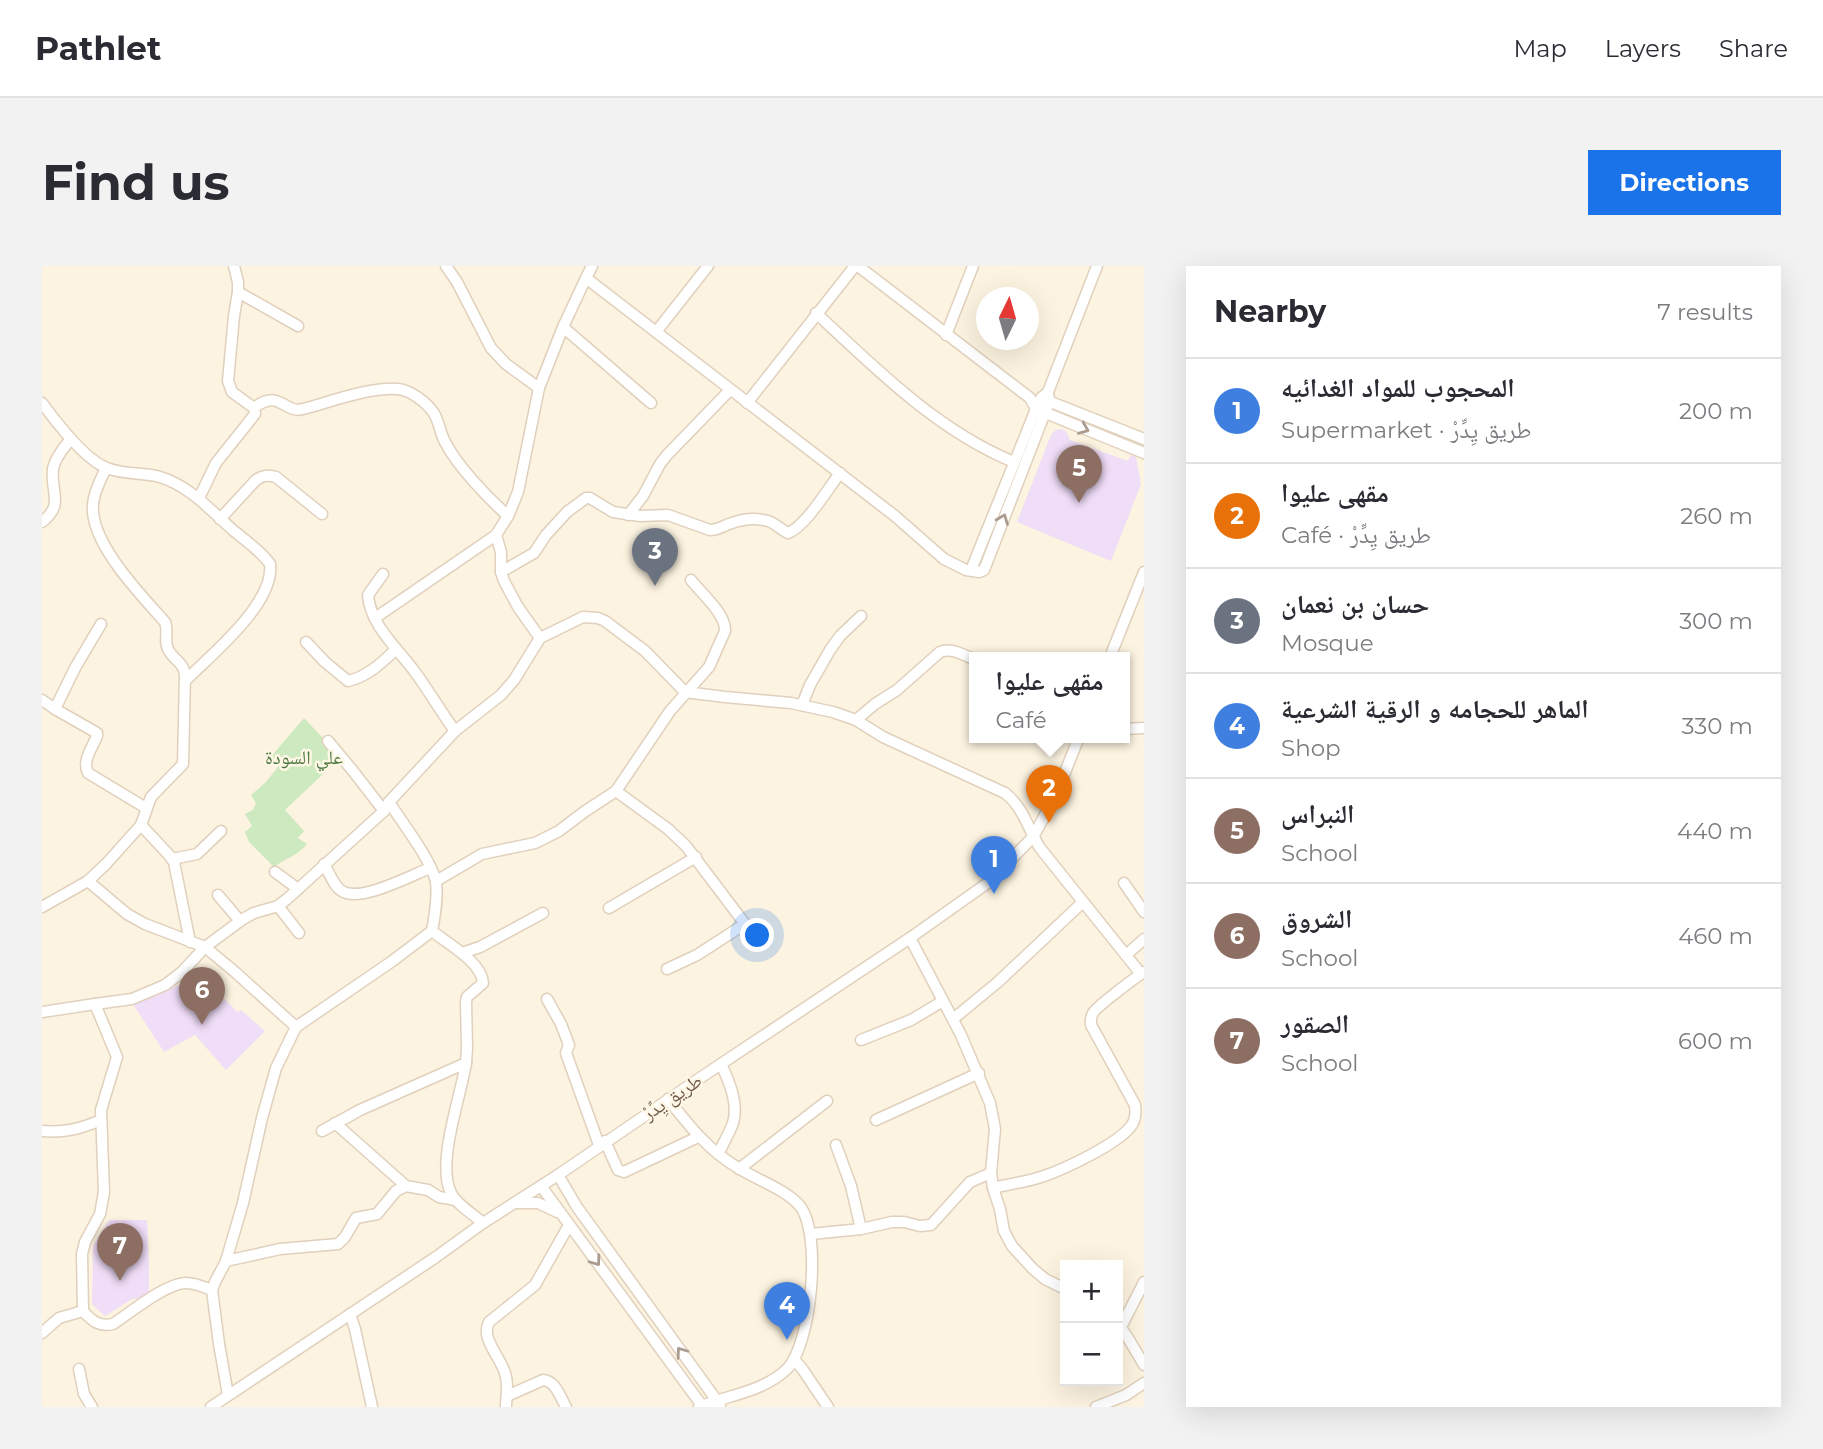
<!DOCTYPE html>
<meta charset="utf-8">
<style>
:root{--surface:#fff;--page:#f2f2f3;--text:#2b2b33;--muted:#7c7c81;--line:#e1e1e2;--accent:#1a73e8}
body{margin:0;font-family:Montserrat,"Noto Naskh Arabic",sans-serif;background:var(--page);color:var(--text)}
.controls{position:absolute;right:21px;bottom:21px;display:grid;overflow:hidden;border-radius:0px;box-shadow:0 7px 28px #0002}
.controls button{width:63px;height:63px;display:grid;place-items:center;padding:0;border:0;border-bottom:2px solid var(--line);background:var(--surface);color:var(--text);font:35px sans-serif}
.compass{position:absolute;left:934px;top:21px;width:63px;height:63px;border-radius:50%;background:var(--surface);box-shadow:0 7px 28px #0002;rotate:5deg}
.you{position:absolute;left:716px;top:670px;width:24px;height:24px;margin:-18px;border:5px solid #fff;border-radius:50%;background:#1a73e8;box-shadow:0 0 0 10px #1a73e833}
.badge{display:grid;place-items:center;width:46px;height:46px;border-radius:50%;background:var(--accent);color:#fff;font-size:23px;font-weight:700}
.pin{position:absolute;translate:-50% -58px;filter:drop-shadow(0 2px 4px #0008)}
.pin::after{content:'';position:absolute;top:37px;width:24px;height:21px;background:inherit;clip-path:polygon(0 0,100% 0,50% 100%)}
.popup{position:absolute;left:927px;top:386px;width:161px;height:91px;box-sizing:border-box;display:grid;place-content:center;border-radius:0px;background:var(--surface);filter:drop-shadow(0 2px 5px #0005);font-size:23px;white-space:nowrap;color:var(--muted)}
.popup b{font-size:26px;color:var(--text)}
.popup::after{content:'';position:absolute;left:50%;top:100%;margin-left:-14px;border:14px solid transparent;border-top-color:var(--surface)}
.list{margin:0;padding:0;list-style:none}
h2{display:flex;justify-content:space-between;align-items:center;height:91px;margin:0;padding:0 28px;font-size:30px}
h2 small{font-size:23px;font-weight:400;color:var(--muted)}
.list li{display:grid;grid-template-columns:46px 1fr auto;gap:21px;align-items:center;box-sizing:border-box;height:105px;padding:0 28px;border-top:2px solid var(--line)}
.list b{display:block;font-size:26px;white-space:nowrap}
.list p{margin:0;font-size:23px;white-space:nowrap;color:var(--muted)}
.list em{font-size:23px;font-style:normal;color:var(--muted)}
.map{position:relative;flex:none;width:1102px;height:1141px;overflow:hidden;border-radius:0px}
header{display:flex;align-items:center;gap:42px;box-sizing:border-box;height:98px;padding:0 35px;background:var(--surface);border-bottom:2px solid var(--line)}
header strong{font-size:33px}
nav{display:flex;gap:38px;margin-inline-start:auto;font-size:24px}
.intro{display:flex;align-items:center;justify-content:space-between;box-sizing:border-box;height:168px;padding:0 42px}
h1{margin:0;font-size:49px}
.button{padding:18px 32px;border-radius:0px;background:var(--accent);color:#fff;font-size:24px;font-weight:700}
main{display:flex;gap:42px;padding:0 42px}
aside{flex:1;background:var(--surface);border-radius:0px;box-shadow:0 7px 28px #0002}
.map>svg:first-child{display:block}
.education{fill:#f0ddf8}
.green{fill:#cde9bf}
.lines{fill:none;stroke-linecap:round;stroke-linejoin:round}
.minor-casing{stroke:#e0d0bc;stroke-width:13}
.minor{stroke:#fff;stroke-width:10}
.oneway{stroke:#aa9c91}
.labels{text-anchor:middle;dominant-baseline:central;stroke-width:5;stroke-linejoin:round;paint-order:stroke}
.park-label{font-size:19px;fill:#4c7840;stroke:#fff7e6}
.street-label{font-size:19px;fill:#725a48;stroke:#fff7e6}
</style>
<header>
<strong>Pathlet</strong>
<nav><a>Map</a><a>Layers</a><a>Share</a></nav>
</header>
<div class="intro"><h1>Find us</h1><a class="button">Directions</a></div>
<main>
<div class="map">
<svg width="1102" height="1141" viewBox="0 0 1102 1141">
<rect width="100%" height="100%" fill="#fcf3e0"/>
<g class="education">
<path d="M1019,163L1024,165L1028,174L1086,195L1089,189L1094,191L1099,218L1069,295L975,256L1009,169L1014,164Z"/>
<path d="M153,706L196,746L199,744L223,765L184,804L153,769L122,786L91,738L142,717Z"/>
<path d="M67,954H105L107,999V1032L90,1033L63,1050L50,1038L51,980Z"/>
</g>
<path class="green" d="M262,452L299,491L243,544L262,565L256,572L265,578C257,589 242,593 232,601L207,576L203,566L210,560L203,548L211,544L214,537L209,529L223,517L236,501L227,493Z"/>
<g class="lines">
<defs>
<g id="minor">
<path d="M404,0L415,16L449,82L464,98L497,122"/>
<path d="M550,0L544,12L853,250L902,293L924,304L937,306L942,304L1004,144L1007,135L1006,126L1055,0"/>
<path d="M816,0L988,132L994,143L1102,187"/>
<path d="M196,26L256,60"/>
<path d="M774,47C834,103 896,165 972,196"/>
<path d="M521,61L609,137"/>
<path d="M614,66L666,0"/>
<path d="M904,69L931,0"/>
<path d="M1001,133L1102,173"/>
<path d="M0,137C14,156 43,194 65,202C82,209 101,206 118,211C148,220 169,245 192,265C204,275 219,285 228,298C233,337 170,388 144,414"/>
<path d="M705,137L813,0"/>
<path d="M212,142C237,122 242,148 261,143C288,136 327,121 356,123C368,124 384,136 391,146C397,154 398,167 403,176C416,201 445,231 466,250"/>
<path d="M64,202C59,213 52,225 51,238C47,276 99,329 123,356C127,366 121,376 127,385C133,395 142,397 143,409L141,498L109,531L99,559"/>
<path d="M157,232L174,197L213,148L212,142L190,126L186,115L192,50L196,26V16L192,0"/>
<path d="M586,249L601,230L618,198L625,189L688,124"/>
<path d="M178,253L214,214C221,209 225,209 234,211L280,248"/>
<path d="M0,256C23,238 8,226 11,203C13,192 22,181 29,173"/>
<path d="M454,269L459,286V306L462,315L476,341L498,372"/>
<path d="M929,304L994,143L999,132L1006,126"/>
<path d="M459,306L492,287L504,269L525,246L544,232H548L571,246L598,250L626,249L668,264C677,264 682,259 690,257C701,253 715,252 726,255C733,257 739,264 746,267C763,261 786,223 798,207"/>
<path d="M341,308L326,329C328,359 356,383 373,406C387,425 399,446 413,465"/>
<path d="M333,352L454,269L466,250L476,226L497,122L521,61L544,12"/>
<path d="M59,358L33,402L13,443L55,467V470C50,482 40,495 46,507L104,542"/>
<path d="M264,376L283,396L306,415C325,411 341,396 354,383"/>
<path d="M1068,391L1102,306"/>
<path d="M0,434L13,443"/>
<path d="M760,439L768,419L788,384L798,370L819,350"/>
<path d="M814,454L833,438L855,424L898,386C909,381 921,389 932,393"/>
<path d="M1082,463L1102,462"/>
<path d="M286,475L311,505L342,545"/>
<path d="M574,525L626,563L644,580L703,658L713,668"/>
<path d="M130,593L155,588L179,565"/>
<path d="M282,598C287,606 292,621 300,625C318,637 370,609 388,602"/>
<path d="M233,606L256,623"/>
<path d="M46,615L85,648L103,658L163,681L193,706L254,761L349,696L390,665"/>
<path d="M394,615L440,588L493,577L517,565L542,546L574,525L628,445L667,401L683,365C684,348 660,328 649,314"/>
<path d="M1082,617L1102,646"/>
<path d="M176,629L198,655"/>
<path d="M236,640L257,667"/>
<path d="M0,641L46,615L64,598L99,559L127,589L132,596L148,676"/>
<path d="M567,642L654,591"/>
<path d="M868,672L919,769L948,837L953,863L949,907L951,922L958,943L962,965L970,980L991,1003L1003,1013L1023,1023"/>
<path d="M420,687L438,681L501,647"/>
<path d="M1084,689L1102,673"/>
<path d="M625,703L655,689L703,658"/>
<path d="M505,733L519,758L527,779L524,787L557,879"/>
<path d="M0,746L53,738"/>
<path d="M911,753L956,716L1041,636"/>
<path d="M819,774L869,754L901,735"/>
<path d="M626,833C648,861 667,885 698,903C716,914 744,924 757,939C781,966 769,1079 745,1103C721,1126 686,1129 657,1141"/>
<path d="M834,854L937,807"/>
<path d="M293,857L364,920L386,924L397,931L414,934"/>
<path d="M0,865C22,867 38,863 59,854"/>
<path d="M280,865L318,844L424,797"/>
<path d="M563,875L576,904L582,906L656,871"/>
<path d="M794,879L809,920L819,963"/>
<path d="M676,888C681,878 687,868 691,857C697,838 687,815 679,798"/>
<path d="M697,903L785,835"/>
<path d="M516,909L535,941L678,1139"/>
<path d="M499,920L661,1141"/>
<path d="M951,922C967,918 984,916 999,911C1021,904 1076,878 1089,860C1094,854 1094,847 1093,839L1049,759C1049,754 1048,752 1051,747C1054,741 1094,711 1102,706"/>
<path d="M474,937H496L515,946"/>
<path d="M441,957C432,949 413,937 409,927C394,897 419,830 424,797L425,782L424,736L425,731L441,717C440,696 406,678 390,665C393,649 396,632 394,616C390,595 359,555 347,536L413,465L459,429L472,414L498,372L541,351L556,352L563,355L603,385L643,426L683,431L749,437L791,446L814,454L841,471L963,527C982,542 986,563 998,582L1099,708"/>
<path d="M769,968L819,963L850,956H862L878,960L889,959L928,916L949,907"/>
<path d="M184,995L238,983L296,978L303,971L314,952L335,948L354,925L364,920"/>
<path d="M41,1045L40,988L43,976L58,948L62,926L59,844L75,791L53,738L90,733L123,719L140,706L163,681L201,653L212,647L236,640L245,633L342,545L347,536"/>
<path d="M308,1048L313,1063L330,1141"/>
<path d="M1076,1058L1086,1072L1102,1099"/>
<path d="M1079,1061L1102,1016"/>
<path d="M0,1067L17,1052L41,1045C50,1055 57,1061 71,1058C88,1047 124,1017 144,1017C153,1017 162,1021 170,1024"/>
<path d="M752,1093L761,1104L786,1141"/>
<path d="M37,1103L42,1128L50,1141"/>
<path d="M186,1129L177,1078L170,1024L173,1016L184,995L201,937L220,852L234,802L254,761"/>
<path d="M465,1130L501,1114C514,1115 518,1131 524,1141"/>
<path d="M169,1141L394,991L441,957L516,909L661,810L868,672L947,616L991,571L1014,529L1037,471"/>
<path d="M464,1141C464,1130 467,1118 463,1107C459,1092 438,1072 447,1056L493,1019L527,959"/>
<path d="M1054,1141L1084,1129L1102,1117"/>
</g>
</defs>
<use href="#minor" class="minor-casing"/>
<use href="#minor" class="minor"/>
</g>
<defs><path id="oneway-chevron" d="M-2-3.5L2.5 0L-2 3.5" fill="none" stroke-width="1.6" stroke-linecap="round" stroke-linejoin="round" transform="scale(1.75)"/></defs>
<g class="oneway">
<use href="#oneway-chevron" transform="translate(1042 163) rotate(22)"/>
<use href="#oneway-chevron" transform="translate(961 253) rotate(-69)"/>
<use href="#oneway-chevron" transform="translate(554 995) rotate(54)"/>
<use href="#oneway-chevron" transform="translate(639 1086) rotate(-126)"/>
</g>
<g class="labels">
<g class="park-label">
<text x="262" y="491">علي السودة</text>
</g>
<g class="street-label">
<text transform="translate(630 831) rotate(-34)">طريق يِدِّرْ</text>
</g>
</g>
</svg>
<div class="controls">
<button>+</button>
<button>−</button>
</div>
<svg class="compass" viewBox="-18 -18 36 36"><path d="M0-13l5 13h-10z" fill="#e53935"/><path d="M0 13l5-13h-10z" fill="#7c7c81"/></svg>
<div class="you"></div>
<div class="pin badge" style="left:952px;top:628px;background:#3f7fe0">1</div>
<div class="pin badge" style="left:1007px;top:557px;background:#e8710a">2</div>
<div class="popup"><b>مقهى عليوا</b>Café</div>
<div class="pin badge" style="left:613px;top:320px;background:#6b7280">3</div>
<div class="pin badge" style="left:745px;top:1074px;background:#3f7fe0">4</div>
<div class="pin badge" style="left:1037px;top:237px;background:#8d6e63">5</div>
<div class="pin badge" style="left:160px;top:759px;background:#8d6e63">6</div>
<div class="pin badge" style="left:78px;top:1015px;background:#8d6e63">7</div>
</div>
<aside>
<h2>Nearby<small>7 results</small></h2>
<ul class="list">
<li><span class="badge" style="background:#3f7fe0">1</span><div><b>المحجوب للمواد الغدائيه</b><p>Supermarket · طريق يِدِّرْ</p></div><em>200 m</em></li>
<li><span class="badge" style="background:#e8710a">2</span><div><b>مقهى عليوا</b><p>Café · طريق يِدِّرْ</p></div><em>260 m</em></li>
<li><span class="badge" style="background:#6b7280">3</span><div><b>حسان بن نعمان</b><p>Mosque</p></div><em>300 m</em></li>
<li><span class="badge" style="background:#3f7fe0">4</span><div><b>الماهر للحجامه و الرقية الشرعية</b><p>Shop</p></div><em>330 m</em></li>
<li><span class="badge" style="background:#8d6e63">5</span><div><b>النبراس</b><p>School</p></div><em>440 m</em></li>
<li><span class="badge" style="background:#8d6e63">6</span><div><b>الشروق</b><p>School</p></div><em>460 m</em></li>
<li><span class="badge" style="background:#8d6e63">7</span><div><b>الصقور</b><p>School</p></div><em>600 m</em></li>
</ul>
</aside>
</main>
